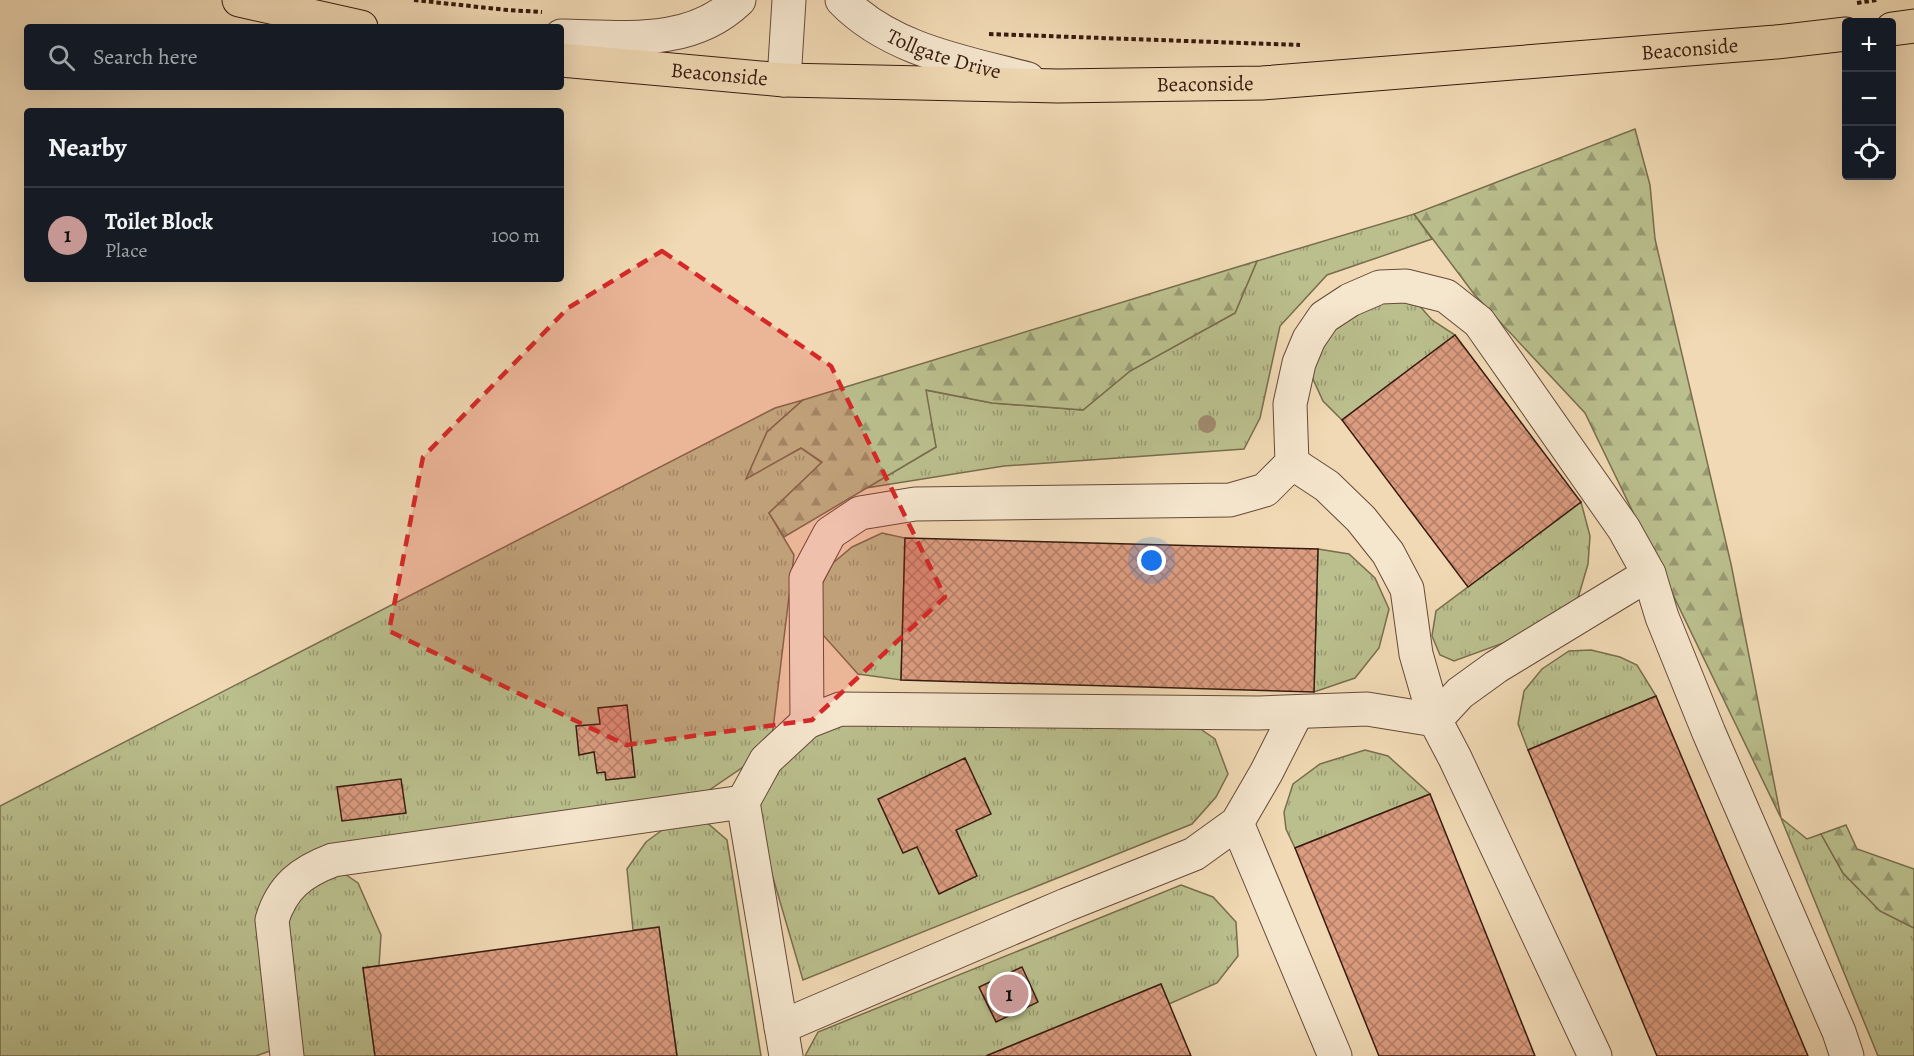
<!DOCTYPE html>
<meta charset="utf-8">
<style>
:root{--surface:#171b24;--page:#20242c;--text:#f1f3f6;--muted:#9ea1a6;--line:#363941;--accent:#c59692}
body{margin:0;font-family:Alegreya,serif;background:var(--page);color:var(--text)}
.controls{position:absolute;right:18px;top:18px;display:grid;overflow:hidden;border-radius:6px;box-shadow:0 6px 24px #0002}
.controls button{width:54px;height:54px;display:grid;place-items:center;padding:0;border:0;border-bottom:2px solid var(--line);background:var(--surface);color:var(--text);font:30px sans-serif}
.you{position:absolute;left:1152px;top:561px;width:21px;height:21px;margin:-15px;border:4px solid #fff;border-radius:50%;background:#1a73e8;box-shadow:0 0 0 9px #1a73e833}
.badge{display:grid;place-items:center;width:39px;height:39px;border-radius:50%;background:var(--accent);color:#111;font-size:20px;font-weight:700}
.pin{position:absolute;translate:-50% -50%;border:3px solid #fff;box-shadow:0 2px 6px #0006}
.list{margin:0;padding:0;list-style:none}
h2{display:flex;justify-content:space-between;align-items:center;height:78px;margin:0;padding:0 24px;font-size:26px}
h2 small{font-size:20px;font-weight:400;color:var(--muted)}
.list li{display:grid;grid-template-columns:39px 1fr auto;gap:18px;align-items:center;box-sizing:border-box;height:96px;padding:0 24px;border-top:2px solid var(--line)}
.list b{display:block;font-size:22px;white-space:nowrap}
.list p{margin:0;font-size:20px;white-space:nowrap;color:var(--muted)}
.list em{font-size:20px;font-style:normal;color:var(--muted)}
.icon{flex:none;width:33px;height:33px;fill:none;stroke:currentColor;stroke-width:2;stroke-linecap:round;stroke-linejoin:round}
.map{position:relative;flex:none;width:1914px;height:1056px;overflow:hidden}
.search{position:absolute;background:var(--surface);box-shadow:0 6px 24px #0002;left:24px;top:24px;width:540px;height:66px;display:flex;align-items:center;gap:15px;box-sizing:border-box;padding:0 21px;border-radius:6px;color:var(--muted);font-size:22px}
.panel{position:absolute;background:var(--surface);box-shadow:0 6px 24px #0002;left:24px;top:108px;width:540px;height:174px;border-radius:6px}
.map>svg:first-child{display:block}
.grass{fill:url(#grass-tufts);stroke:#796d4e;stroke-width:1.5}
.forest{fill:url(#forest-firs);stroke:#796d4e;stroke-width:1.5}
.building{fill:url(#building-cross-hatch);stroke:#381b0f;stroke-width:1.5}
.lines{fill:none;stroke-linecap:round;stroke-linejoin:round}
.minor-casing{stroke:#664a38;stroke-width:35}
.highway-casing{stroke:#381b0f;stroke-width:35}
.path{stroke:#381b0f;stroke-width:4;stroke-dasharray:4.5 3;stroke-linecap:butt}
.minor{stroke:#f5e6ce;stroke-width:33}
.highway{stroke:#f0d9b4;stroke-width:33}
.tree{fill:#a08b6e}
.marked{fill:#d62828;fill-opacity:0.2;stroke:#d62828;stroke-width:4.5;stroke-dasharray:12 8;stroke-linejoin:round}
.labels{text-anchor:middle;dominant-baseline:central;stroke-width:4.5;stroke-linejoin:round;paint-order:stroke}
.street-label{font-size:21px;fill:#381b0f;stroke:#f5e6ce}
</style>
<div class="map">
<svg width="1914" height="1056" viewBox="0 0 1914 1056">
<defs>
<pattern id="grass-tufts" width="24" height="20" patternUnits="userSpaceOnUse" patternTransform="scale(1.5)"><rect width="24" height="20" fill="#babf8d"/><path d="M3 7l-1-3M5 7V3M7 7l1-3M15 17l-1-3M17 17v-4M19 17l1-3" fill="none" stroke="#989a72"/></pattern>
<pattern id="forest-firs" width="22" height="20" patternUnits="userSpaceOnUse" patternTransform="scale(1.5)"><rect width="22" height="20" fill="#babf8d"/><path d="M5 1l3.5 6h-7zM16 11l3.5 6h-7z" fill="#989a72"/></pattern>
<pattern id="building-cross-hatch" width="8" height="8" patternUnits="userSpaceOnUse" patternTransform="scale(1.5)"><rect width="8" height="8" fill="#db9c80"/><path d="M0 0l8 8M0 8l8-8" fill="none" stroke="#b37e67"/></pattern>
</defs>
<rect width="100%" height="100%" fill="#f0d9b4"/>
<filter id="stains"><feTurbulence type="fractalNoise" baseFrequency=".00333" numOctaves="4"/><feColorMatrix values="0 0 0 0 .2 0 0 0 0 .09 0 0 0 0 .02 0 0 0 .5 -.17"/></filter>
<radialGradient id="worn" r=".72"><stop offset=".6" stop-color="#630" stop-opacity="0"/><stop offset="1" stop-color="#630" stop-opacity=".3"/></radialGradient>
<g class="grass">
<path d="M1414,214L1432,239L1327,275L1280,326L1260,418L1244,449L1004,466L866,488L936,447L925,390L992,403L1083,410L1130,371L1235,313L1257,261Z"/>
<path d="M1383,298L1417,303L1432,320L1455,335L1342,420L1323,401L1313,379V349L1327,324Z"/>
<path d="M803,400L767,432L747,477L801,448L822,463L769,513L794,555L772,737L752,761L699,797L272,888L278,1048L256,1056H0V806L775,408Z"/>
<path d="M1581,502L1590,536L1588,564L1578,598L1531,633L1454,661L1440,655L1432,636L1436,611Z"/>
<path d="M882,533L905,538L901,680L858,674L823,635L818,611L820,588L833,563L852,547Z"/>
<path d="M1318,549L1349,554L1375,578L1389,609L1379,648L1355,678L1314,692Z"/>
<path d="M1591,650L1620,657L1637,665L1656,696L1528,750L1518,724L1524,691L1542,669L1569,651Z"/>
<path d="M869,714L1196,726L1215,739L1228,774L1216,797L1192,824L803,980L756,820L773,762L812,729Z"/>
<path d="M1365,750L1388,756L1430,794L1295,848L1286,829L1284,812L1293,784L1320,764Z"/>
<path d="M680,817L705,821L727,840L761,1056H677L659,927L633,930L627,869L646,842Z"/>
<path d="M1781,818L1807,839L1821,834L1843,873L1880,911L1914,928V1056H1878Z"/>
<path d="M339,870L358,883L381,935L379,966L363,968L375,1056H294L287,903Z"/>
<path d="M1181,885L1213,897L1236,922L1238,956L1217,983L1169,1004L1161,984L986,1056H805L818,1032Z"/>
</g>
<g class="forest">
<path d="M1635,129L1650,185L1655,239L1731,564L1781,818L1585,413L1474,294L1414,214Z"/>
<path d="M1257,261L1235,313L1130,371L1083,410L992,403L926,390L936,447L784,537L769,513L822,462L801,448L746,479L767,432L803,400Z"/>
<path d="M1846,825L1857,849L1914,869V928L1880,911L1843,873L1821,834Z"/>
</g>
<g class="building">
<path d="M1455,335L1581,502L1468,587L1342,420Z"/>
<path d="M905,538L1318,549L1314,692L901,680Z"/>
<path d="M1656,696L1808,1056H1657L1528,750Z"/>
<path d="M627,705L635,777L606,780L605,772L597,773L594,752L579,755L576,726L600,724L598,708Z"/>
<path d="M965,758L991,814L956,830L977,876L939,894L917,847L903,853L878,799Z"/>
<path d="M401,779L406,813L342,821L337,787Z"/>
<path d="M1430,794L1535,1056H1379L1295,848Z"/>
<path d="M659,927L677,1056H375L363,968Z"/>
<path d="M1022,967L1038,1002L996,1022L979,987Z"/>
<path d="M1161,984L1191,1056H986Z"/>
</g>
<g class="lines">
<defs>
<g id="minor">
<path id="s1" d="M842,0C890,50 964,62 1028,79"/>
<path d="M561,36C624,37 690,47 739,0"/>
<path d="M784,80L789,0"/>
<path d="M1292,463L1327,486L1361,519L1388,553L1407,589L1416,654L1435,720"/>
<path d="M1435,720L1460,693L1496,667L1649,574"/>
<path d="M807,722L806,578L830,533L860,513L915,504L1230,500L1265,490L1292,463L1290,404L1299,363L1309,339L1324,317L1350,300L1380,287L1406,286L1446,296L1479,322L1624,529L1649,574L1662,617L1709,733L1839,1032L1847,1056"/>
<path d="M1237,823L1335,1056"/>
<path d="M781,1027L1066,905L1194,854L1237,823L1266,773L1297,712"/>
<path d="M287,1056L272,920C282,887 301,872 333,860L743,802"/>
<path d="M786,1056L743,802L766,760L807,722L840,709L1259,713L1367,709L1435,720L1455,758L1595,1056"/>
</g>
<g id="highway">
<path d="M239,0L361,27"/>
<path d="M1892,29L1914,26"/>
<path id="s2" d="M561,60L784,80L1058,86L1262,83L1776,42L1846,34"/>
</g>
</defs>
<use href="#minor" class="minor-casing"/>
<use href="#highway" class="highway-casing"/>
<g class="path">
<path d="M414,0L507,10L542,12"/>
<path d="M1857,3L1877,0"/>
<path d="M989,34L1300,45"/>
</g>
<use href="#minor" class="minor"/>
<use href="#highway" class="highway"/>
</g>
<circle class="tree" cx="1207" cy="424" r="9"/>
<path class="marked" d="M662,251L831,366L945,597L812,720L626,745L389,631L423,457L568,308Z"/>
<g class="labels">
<g class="street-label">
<text stroke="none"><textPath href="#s2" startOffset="1131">Beaconside</textPath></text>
<text stroke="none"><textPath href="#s1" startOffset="117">Tollgate Drive</textPath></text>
<text stroke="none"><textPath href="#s2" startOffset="159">Beaconside</textPath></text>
<text stroke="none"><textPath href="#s2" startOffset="645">Beaconside</textPath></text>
</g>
</g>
<rect width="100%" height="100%" filter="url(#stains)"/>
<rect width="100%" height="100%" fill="url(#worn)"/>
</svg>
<div class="controls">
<button>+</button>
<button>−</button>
<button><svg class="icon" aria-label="locate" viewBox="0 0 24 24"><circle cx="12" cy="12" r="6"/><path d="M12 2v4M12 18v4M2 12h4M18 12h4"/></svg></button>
</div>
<div class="you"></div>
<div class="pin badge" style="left:1009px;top:994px">1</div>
<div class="search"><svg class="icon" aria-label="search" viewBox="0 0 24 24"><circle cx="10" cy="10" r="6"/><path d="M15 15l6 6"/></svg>Search here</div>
<section class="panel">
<h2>Nearby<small></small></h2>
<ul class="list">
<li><span class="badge">1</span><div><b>Toilet Block</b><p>Place</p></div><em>100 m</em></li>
</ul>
</section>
</div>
